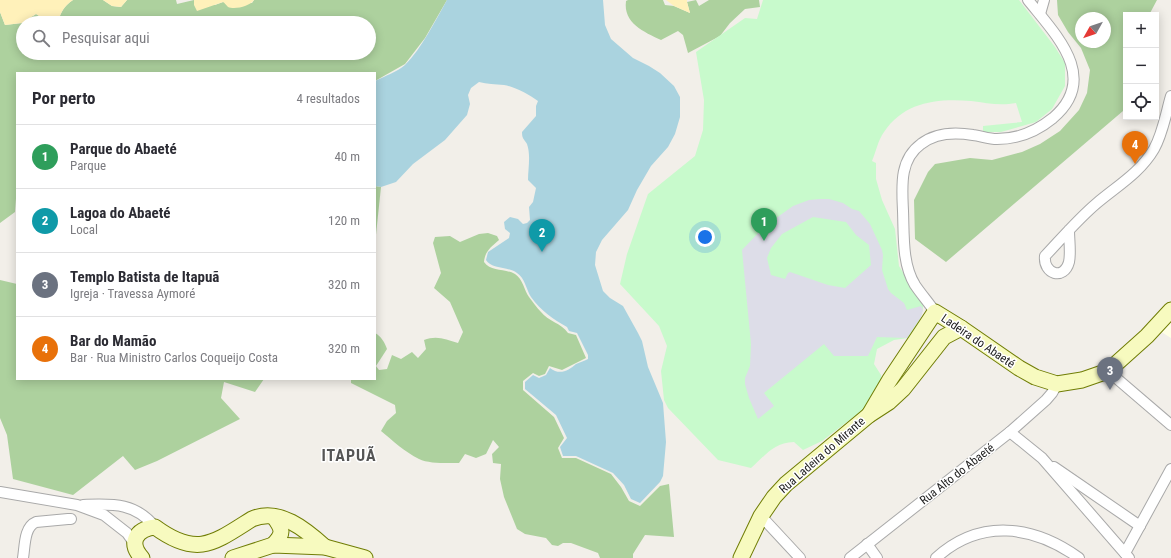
<!DOCTYPE html>
<html lang="pt">
<meta charset="utf-8">
<style>
:root{--surface:#fff;--page:#f2f2f3;--text:#2b2b33;--muted:#7c7c81;--line:#e1e1e2;--accent:#ea580c}
body{margin:0;font-family:"Roboto Condensed",sans-serif;background:var(--page);color:var(--text)}
.controls{position:absolute;right:12px;top:12px;display:grid;overflow:hidden;border-radius:0px;box-shadow:0 2px 10px #0003}
.controls button{width:36px;height:36px;display:grid;place-items:center;padding:0;border:0;border-bottom:1px solid var(--line);background:var(--surface);color:var(--text);font:20px sans-serif}
.compass{position:absolute;left:1075px;top:12px;width:36px;height:36px;border-radius:50%;background:var(--surface);box-shadow:0 2px 10px #0003;rotate:230deg}
.you{position:absolute;left:705px;top:237px;width:14px;height:14px;margin:-10px;border:3px solid #fff;border-radius:50%;background:#1a73e8;box-shadow:0 0 0 6px #1a73e833}
.badge{display:grid;place-items:center;width:26px;height:26px;border-radius:50%;background:var(--accent);color:#fff;font-size:13px;font-weight:700}
.pin{position:absolute;translate:-50% -33px;filter:drop-shadow(0 1px 2px #0008)}
.pin::after{content:'';position:absolute;top:21px;width:14px;height:12px;background:inherit;clip-path:polygon(0 0,100% 0,50% 100%)}
.list{margin:0;padding:0;list-style:none}
h2{display:flex;justify-content:space-between;align-items:center;height:52px;margin:0;padding:0 16px;font-size:17px}
h2 small{font-size:13px;font-weight:400;color:var(--muted)}
.list li{display:grid;grid-template-columns:26px 1fr auto;gap:12px;align-items:center;box-sizing:border-box;height:64px;padding:0 16px;border-top:1px solid var(--line)}
.list b{display:block;font-size:15px;white-space:nowrap}
.list p{margin:0;font-size:13px;white-space:nowrap;color:var(--muted)}
.list em{font-size:13px;font-style:normal;color:var(--muted)}
.icon{flex:none;width:22px;height:22px;fill:none;stroke:currentColor;stroke-width:2;stroke-linecap:round;stroke-linejoin:round}
.map{position:relative;flex:none;width:1171px;height:558px;overflow:hidden}
.search{position:absolute;background:var(--surface);box-shadow:0 2px 10px #0003;left:16px;top:16px;width:360px;height:44px;display:flex;align-items:center;gap:10px;box-sizing:border-box;padding:0 14px;border-radius:22px;color:var(--muted);font-size:15px}
.panel{position:absolute;background:var(--surface);box-shadow:0 2px 10px #0003;left:16px;top:72px;width:360px;height:308px;border-radius:0px}
.map>svg:first-child{display:block}
.education{fill:#ffffe5}
.forest{fill:#add19e;fill-rule:evenodd}
.sand{fill:#fff1ba}
.park{fill:#c8facc}
.plaza{fill:#dddde8;fill-rule:evenodd}
.water{fill:#aad3df}
.lines{fill:none;stroke-linecap:round;stroke-linejoin:round}
.street-casing{stroke:#a9a9a9;stroke-width:12}
.secondary-casing{stroke:#707d05;stroke-width:17}
.street{stroke:#fff;stroke-width:10}
.secondary{stroke:#f7fabf;stroke-width:15}
.labels{text-anchor:middle;dominant-baseline:central;stroke-width:3;stroke-linejoin:round;paint-order:stroke}
.street-label{font-size:12px;fill:#222;stroke:#fff}
.district-label{font-size:16px;font-weight:bold;letter-spacing:1px;fill:#555;stroke:#fff}
</style>
<div class="map">
<svg width="1171" height="558" viewBox="0 0 1171 558">
<rect width="100%" height="100%" fill="#f2efe9"/>
<path class="education" d="M1171,310V338L1155,328Z"/>
<g class="forest">
<path d="M73,0H103L112,6L121,7L127,0H176L177,4L194,0V5H215L223,2L252,3L254,0H447L425,38L405,64L375,81V73H17V185L15,212L0,223V12L5,25L22,23L36,14L51,23H23V53H369V23H58C60,13 64,6 73,0Z"/>
<path d="M628,0H663L665,5L674,6L690,13L687,2L696,0L699,6L709,0H759L760,7L745,9L730,23L720,36L688,53L683,35L678,31L661,40C644,32 623,23 626,1Z"/>
<path d="M1057,0H1157L1149,15H1126V92L1123,111L946,262L915,239L914,200L928,172L935,164L970,158L992,160L1022,152L1040,144L1060,131L1079,110L1087,93L1090,70L1081,48L1068,32L1058,15ZM1081,18H1105V42H1081Z"/>
<path d="M375,186L381,187L375,244Z"/>
<path d="M488,233L497,236L499,240C491,247 485,251 484,262C491,272 504,268 515,274C523,279 524,290 529,297C533,302 537,308 541,312C548,321 561,323 568,333L576,335L586,358L562,370L549,366L545,374L539,376L533,373L523,381V390L554,417L564,438L558,448L562,458H576L611,474L621,487L629,501L640,506L660,486L669,484L674,537L645,535L633,554V558H600L598,553L571,543H563L558,546L552,545L546,538L525,534L517,529L504,497L500,479L501,464L493,463L492,454L499,447L493,440L486,454L476,458L465,454L459,463C448,463 429,464 419,459C405,452 393,441 381,431L387,421L396,413L395,405L351,383V379H375V333C381,336 385,343 387,349L376,366L379,370L387,369L392,355L401,359L412,352L418,358L426,349L424,340C436,335 446,339 458,343L463,332L450,302L434,288L441,273L433,243L435,237L450,236L460,242L479,234Z"/>
<path d="M0,280L17,284V379H264L255,392L224,382L221,398L240,419L157,461L135,470L123,456L73,495L13,479L7,435L0,418Z"/>
</g>
<g class="sand">
<path d="M0,0H73C64,6 60,13 58,23H50L36,14L22,23L5,25L0,12Z"/>
<path d="M103,0H127L121,7L112,6Z"/>
<path d="M194,0H254C250,6 235,10 228,7C226,5 225,3 223,2L197,11L194,5Z"/>
<path d="M666,0H687V2L690,13L674,6Z"/>
</g>
<path class="park" d="M763,0H1019L1055,47L1065,63V86L1052,109L1036,122L1001,132H983V126L1022,122L1016,103C1000,106 987,103 971,101C937,98 904,102 884,132C878,140 876,152 872,161L876,163V179L882,200L895,229L899,266L923,304C924,316 915,328 908,338L894,340L877,349L874,364L881,375V384L864,409L822,441L803,450L794,442C773,443 766,455 751,468L718,460L668,408L664,400L661,371L667,346L659,326L620,284L627,254L648,194L695,156L703,130L704,100L696,52L745,18L757,19Z"/>
<path class="plaza" d="M820,199H829L843,203L852,209L859,211L870,224L882,250L883,255L882,270L888,289L891,293L904,303L907,310L921,306L923,310L921,317L907,338L877,337L868,356H834L824,344L764,393L774,406L758,419L749,398L745,384V378L750,366L751,344L742,250L765,226L793,206L809,200ZM813,217L846,222L856,235L869,245L871,265L845,288L828,285L790,272L788,273L785,279L771,275L767,258L771,248L782,234Z"/>
<path class="water" d="M447,0H603L605,25L611,39L633,58L649,66L660,73L674,86L680,97V117L675,134L668,147L651,166L637,190L628,210L602,240L596,252L595,265L603,291L610,298L623,306L638,333L642,341L648,367L663,403L666,442L663,476L660,482L640,503L631,499L624,485L613,473L576,456H563L560,447L567,438L556,415L525,389V382L533,375L539,378L546,375L550,368C560,376 569,370 576,364C580,362 585,361 588,359V355L577,333L569,331L567,327C553,319 541,311 531,297C526,289 525,278 517,273C507,266 491,269 486,260L488,252L509,238L510,233L505,229L504,222L510,217L518,219L523,224L527,223L530,220L529,207L533,202L536,188L528,180C528,169 531,155 527,144C524,139 522,139 522,132L536,116V106L538,101C530,95 513,86 504,85C495,84 487,84 479,82L471,88L468,95L470,104L467,115L445,140L413,164L396,182L381,187L375,186V81C385,76 397,72 405,65C422,48 435,21 447,0Z"/>
<g class="lines">
<defs>
<g id="street">
<path d="M1040,14L1044,0"/>
<path d="M1069,230C1069,240 1071,253 1069,262C1064,281 1043,274 1045,256C1062,238 1078,219 1097,203C1117,186 1140,173 1154,149C1163,133 1166,113 1171,96"/>
<path d="M935,312C929,303 921,294 915,285C902,264 904,235 903,211C902,187 899,160 921,144C935,133 955,132 973,135C981,136 989,139 997,139C1017,139 1037,131 1053,118C1100,78 1056,35 1028,0"/>
<path d="M1108,371L1171,425"/>
<path d="M1010,432L1042,458L1129,558"/>
<path d="M1054,467L1140,526"/>
<path d="M0,492L77,505L104,515L127,533L134,543"/>
<path d="M83,505C112,504 135,502 155,527"/>
<path d="M761,516L800,558"/>
<path d="M867,544L877,558"/>
<path d="M1125,553L1171,469"/>
<path d="M23,558C25,546 24,527 36,522L68,519H71"/>
<path d="M850,558L1010,432L1046,400L1052,393L1057,384"/>
<path d="M936,558C980,518 1033,525 1079,558"/>
</g>
<g id="secondary">
<path d="M869,415L889,381L935,312L961,328L1019,368L1035,377L1057,384L1082,380L1108,371L1147,336L1171,310"/>
<path d="M273,545C284,533 283,530 274,517"/>
<path d="M142,558C128,543 136,529 155,527C197,558 214,543 252,519C279,507 306,530 325,547"/>
<path d="M233,558L273,545L325,547L365,558"/>
<path d="M741,558L761,516L774,497L786,484L869,415L889,402L903,389L944,337L961,328"/>
</g>
</defs>
<use href="#street" class="street-casing"/>
<use href="#secondary" class="secondary-casing"/>
<use href="#street" class="street"/>
<use href="#secondary" class="secondary"/>
</g>
<g class="labels">
<g class="street-label">
<text transform="translate(978 341) rotate(34)">Ladeira do Abaeté</text>
<text transform="translate(822 455) rotate(-41)">Rua Ladeira do Mirante</text>
<text transform="translate(957 474) rotate(-38)">Rua Alto do Abaeté</text>
</g>
<g class="district-label">
<text x="349" y="455">ITAPUÃ</text>
</g>
</g>
</svg>
<div class="controls">
<button>+</button>
<button>−</button>
<button><svg class="icon" aria-label="locate" viewBox="0 0 24 24"><circle cx="12" cy="12" r="6"/><path d="M12 2v4M12 18v4M2 12h4M18 12h4"/></svg></button>
</div>
<svg class="compass" viewBox="-18 -18 36 36"><path d="M0-13l5 13h-10z" fill="#e53935"/><path d="M0 13l5-13h-10z" fill="#7c7c81"/></svg>
<div class="you"></div>
<div class="pin badge" style="left:764px;top:241px;background:#2e9e5b">1</div>
<div class="pin badge" style="left:542px;top:252px;background:#0f9aa8">2</div>
<div class="pin badge" style="left:1110px;top:390px;background:#6b7280">3</div>
<div class="pin badge" style="left:1135px;top:164px;background:#e8710a">4</div>
<div class="search"><svg class="icon" aria-label="search" viewBox="0 0 24 24"><circle cx="10" cy="10" r="6"/><path d="M15 15l6 6"/></svg>Pesquisar aqui</div>
<section class="panel">
<h2>Por perto<small>4 resultados</small></h2>
<ul class="list">
<li><span class="badge" style="background:#2e9e5b">1</span><div><b>Parque do Abaeté</b><p>Parque</p></div><em>40 m</em></li>
<li><span class="badge" style="background:#0f9aa8">2</span><div><b>Lagoa do Abaeté</b><p>Local</p></div><em>120 m</em></li>
<li><span class="badge" style="background:#6b7280">3</span><div><b>Templo Batista de Itapuã</b><p>Igreja · Travessa Aymoré</p></div><em>320 m</em></li>
<li><span class="badge" style="background:#e8710a">4</span><div><b>Bar do Mamão</b><p>Bar · Rua Ministro Carlos Coqueijo Costa</p></div><em>320 m</em></li>
</ul>
</section>
</div>
